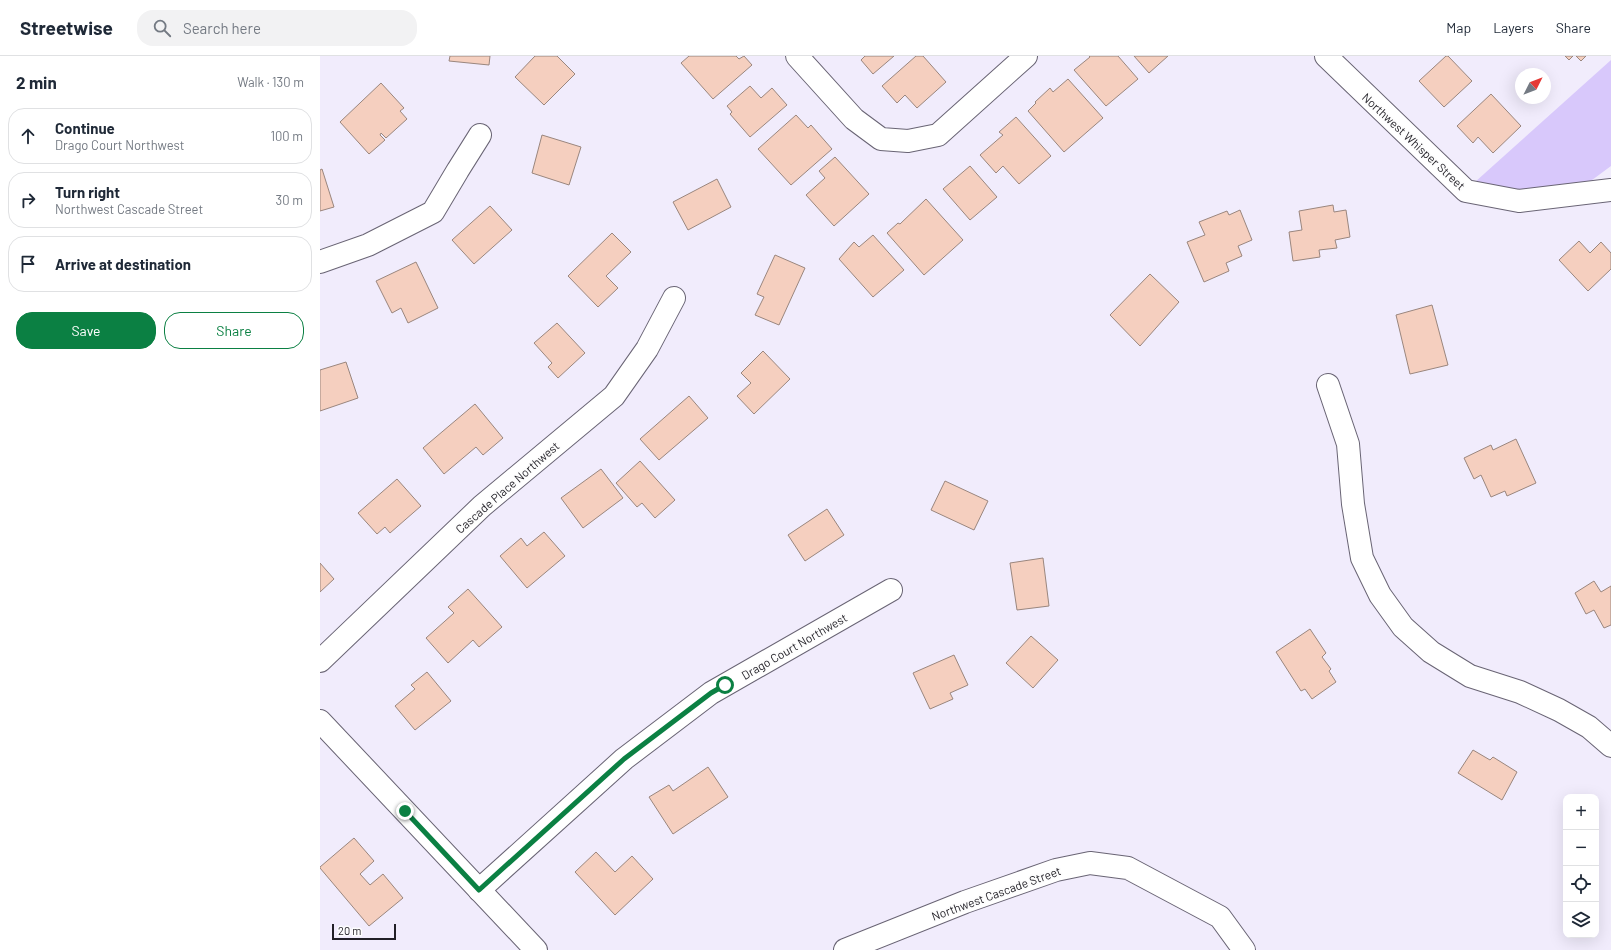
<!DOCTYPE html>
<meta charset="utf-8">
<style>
:root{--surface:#fff;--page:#f2f2f3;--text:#1f2937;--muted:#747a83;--line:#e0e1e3;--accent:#0b8043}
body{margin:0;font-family:Barlow,sans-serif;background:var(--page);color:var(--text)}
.controls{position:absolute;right:12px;bottom:12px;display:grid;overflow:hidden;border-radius:8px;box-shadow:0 4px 16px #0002}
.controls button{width:36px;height:36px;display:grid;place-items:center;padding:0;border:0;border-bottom:1px solid var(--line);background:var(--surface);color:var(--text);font:20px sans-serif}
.compass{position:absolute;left:1195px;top:12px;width:36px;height:36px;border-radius:50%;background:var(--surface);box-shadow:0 4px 16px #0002;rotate:48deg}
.scale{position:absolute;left:12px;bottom:10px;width:64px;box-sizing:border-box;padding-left:4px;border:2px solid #211f26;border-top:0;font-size:11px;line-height:14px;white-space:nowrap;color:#211f26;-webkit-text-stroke:3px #fdfdfd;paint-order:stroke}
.stop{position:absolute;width:12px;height:12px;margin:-9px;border:3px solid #0b8043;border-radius:50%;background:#fff}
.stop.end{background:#0b8043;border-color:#fff;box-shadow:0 1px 4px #0008}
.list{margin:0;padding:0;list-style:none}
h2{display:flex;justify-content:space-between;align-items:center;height:52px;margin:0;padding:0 16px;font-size:17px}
h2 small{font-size:13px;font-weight:400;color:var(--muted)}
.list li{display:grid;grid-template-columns:26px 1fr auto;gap:12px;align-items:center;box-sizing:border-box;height:56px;margin:0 8px 8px;padding:0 8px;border:1px solid var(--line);border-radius:16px}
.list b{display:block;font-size:15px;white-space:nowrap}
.list p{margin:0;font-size:13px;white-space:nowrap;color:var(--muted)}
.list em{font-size:13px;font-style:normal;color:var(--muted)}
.actions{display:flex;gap:8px;padding:12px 16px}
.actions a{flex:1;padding:9px 0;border:1px solid var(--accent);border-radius:16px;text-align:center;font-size:14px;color:var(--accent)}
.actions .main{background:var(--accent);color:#fff}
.icon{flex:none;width:22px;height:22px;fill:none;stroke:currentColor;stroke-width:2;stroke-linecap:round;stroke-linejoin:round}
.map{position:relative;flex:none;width:1291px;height:894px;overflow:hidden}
header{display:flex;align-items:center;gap:24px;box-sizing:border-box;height:56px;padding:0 20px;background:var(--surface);border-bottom:1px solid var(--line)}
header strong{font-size:19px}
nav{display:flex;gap:22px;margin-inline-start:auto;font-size:14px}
.search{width:280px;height:36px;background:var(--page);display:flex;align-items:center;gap:10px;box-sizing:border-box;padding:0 14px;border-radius:16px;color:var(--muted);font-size:15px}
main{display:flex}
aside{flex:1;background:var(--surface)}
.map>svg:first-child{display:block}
.green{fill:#d8c8fb}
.building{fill:#f5cfbf;stroke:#9a867e}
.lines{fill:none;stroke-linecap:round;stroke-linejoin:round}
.minor-casing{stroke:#696474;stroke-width:24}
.minor{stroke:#fff;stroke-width:22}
.route{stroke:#0b8043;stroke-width:5}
.labels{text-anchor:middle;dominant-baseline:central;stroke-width:3.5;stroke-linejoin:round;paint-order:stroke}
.street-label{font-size:12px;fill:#211f26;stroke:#fdfdfd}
</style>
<header>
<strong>Streetwise</strong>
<div class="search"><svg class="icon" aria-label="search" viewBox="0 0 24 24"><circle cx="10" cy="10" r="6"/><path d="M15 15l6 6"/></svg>Search here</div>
<nav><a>Map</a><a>Layers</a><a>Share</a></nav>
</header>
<main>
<aside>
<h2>2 min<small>Walk · 130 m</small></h2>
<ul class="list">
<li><svg class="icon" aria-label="ahead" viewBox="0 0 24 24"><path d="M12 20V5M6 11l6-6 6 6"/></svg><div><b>Continue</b><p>Drago Court Northwest</p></div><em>100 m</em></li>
<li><svg class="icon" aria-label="right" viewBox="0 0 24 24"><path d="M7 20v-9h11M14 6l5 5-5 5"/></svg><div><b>Turn right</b><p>Northwest Cascade Street</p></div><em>30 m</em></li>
<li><svg class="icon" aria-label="arrive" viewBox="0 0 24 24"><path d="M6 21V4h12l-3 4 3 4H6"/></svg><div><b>Arrive at destination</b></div></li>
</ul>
<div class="actions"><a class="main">Save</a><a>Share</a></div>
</aside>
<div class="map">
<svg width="1291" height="894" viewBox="0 0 1291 894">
<rect width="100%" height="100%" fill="#f1ecfc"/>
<path class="green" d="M1291,4V110L1268,127L1207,135L1173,131L1155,126Z"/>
<g class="building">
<path d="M130,0H170L169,9L129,5Z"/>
<path d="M215,0H237L255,18L224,49L195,21Z"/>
<path d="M369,0H416L419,3L424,0L432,9L393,43L361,7Z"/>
<path d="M545,0H574L553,18L541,4Z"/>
<path d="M596,0H603L626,26L597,52L585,39L577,47L562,30Z"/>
<path d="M769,0H798L818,23L786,50L754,14L770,1Z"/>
<path d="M814,0H848L829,17Z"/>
<path d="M1126,0H1128L1152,25L1124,51L1099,25Z"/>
<path d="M1245,0H1253L1249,4Z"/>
<path d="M1256,0H1266L1261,5Z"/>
<path d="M748,23L783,62L744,96L708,55L716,47L715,46L730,32L733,36Z"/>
<path d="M61,27L84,52L80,55L87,63L66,82L61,77L60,79L65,84L49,98L20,66Z"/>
<path d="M430,30L441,42L452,32L467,49L430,81L410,58L412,56L407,50Z"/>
<path d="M1171,38L1201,70L1173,97L1158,81L1153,87L1137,70Z"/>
<path d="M476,59L488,72L491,69L512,93L471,129L438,93Z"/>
<path d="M696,61L731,100L699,128L683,110L676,117L660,99L683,79L679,76Z"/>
<path d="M222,79L261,91L249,129L212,117Z"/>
<path d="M515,101L549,138L514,170L486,139L505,122L499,115Z"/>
<path d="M650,110L677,141L650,164L623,133Z"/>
<path d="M2,113L14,151L0,155V114Z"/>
<path d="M397,123L411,151L368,174L353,146Z"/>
<path d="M606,143L643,184L604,219L567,177L578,167L580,168Z"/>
<path d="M1013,149L1014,156L1026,154L1030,181L1015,184L1017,192L999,194L1000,201L973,205L969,176L982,174L979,155Z"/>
<path d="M170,150L192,174L154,208L132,184Z"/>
<path d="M920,154L932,184L918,190L922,200L906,207L909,215L884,226L867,186L885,179L879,166L907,155L909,159Z"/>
<path d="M292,177L311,196L286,220L298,232L278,251L248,220Z"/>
<path d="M553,179L584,214L553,241L519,203L534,186L539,191Z"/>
<path d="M1259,185L1270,197L1281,186L1291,197V213L1268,235L1239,204Z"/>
<path d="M455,199L485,212L459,269L435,259L444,241L437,238Z"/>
<path d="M96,206L118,252L88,267L81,252L72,257L56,225Z"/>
<path d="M830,218L859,246L820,290L790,259Z"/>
<path d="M1112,249L1128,309L1090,318L1076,259Z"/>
<path d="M237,267L265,297L238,322L228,311L232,307L214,287Z"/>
<path d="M443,295L470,323L434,358L417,340L431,327L421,317Z"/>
<path d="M26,306L38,342L0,355V314Z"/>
<path d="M369,340L388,362L339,404L320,383Z"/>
<path d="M155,348L183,382L163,399L156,391L124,418L103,392Z"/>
<path d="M1196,383L1216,427L1187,440L1185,435L1171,441L1161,419L1154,423L1144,402L1171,389L1173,394Z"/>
<path d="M320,405L355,444L335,462L322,447L317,451L296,427Z"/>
<path d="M281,413L303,442L263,472L241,442Z"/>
<path d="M77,423L101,450L70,477L65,471L57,478L38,457Z"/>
<path d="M625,425L668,445L654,474L611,454Z"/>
<path d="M507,453L524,479L485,505L468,479Z"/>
<path d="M224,476L245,500L207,532L180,500L201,482L207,490Z"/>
<path d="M723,502L729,550L697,554L690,507Z"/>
<path d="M0,507L14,523L0,536Z"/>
<path d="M1274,525L1281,536L1291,530V569L1284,572L1274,554L1266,558L1255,537Z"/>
<path d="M148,533L182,571L159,591L153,584L128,607L106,582L134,557L128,551Z"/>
<path d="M990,573L1006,597L1002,601L1011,613L1009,615L1016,626L992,643L985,633L981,635L956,596Z"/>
<path d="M711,580L738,604L713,632L686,607Z"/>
<path d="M634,599L648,629L630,637L633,643L610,653L593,617Z"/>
<path d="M107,616L131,645L95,674L75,650L95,633L91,629Z"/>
<path d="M1153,694L1170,704L1173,701L1197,716L1182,744L1138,717Z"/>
<path d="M388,711L408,741L353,778L329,741L349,729L353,735Z"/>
<path d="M34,782L54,805L40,818L50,829L63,818L83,842L49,870L0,812V811Z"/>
<path d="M276,796L295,816L312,800L333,823L295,859L255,816Z"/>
</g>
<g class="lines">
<defs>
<g id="minor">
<path d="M477,0L534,63L561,83L588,85L618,79L706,0"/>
<path d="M1006,0L1146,135L1199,145L1291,134"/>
<path d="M0,206L48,189L113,156L138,114L160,79"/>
<path d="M1008,329L1028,388L1033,448L1042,502L1060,539L1083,571L1111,596L1150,620L1200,636L1239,654L1269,671L1291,690"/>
<path d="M0,605L162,450L294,340L327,293L354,242"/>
<path d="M0,665L216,894"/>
<path d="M159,834L304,703L391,637L571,534"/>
<path d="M525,894L645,846L736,814L770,807L808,812L900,861L924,894"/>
</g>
</defs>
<use href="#minor" class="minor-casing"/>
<use href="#minor" class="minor"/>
</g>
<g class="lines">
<path class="route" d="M85,755L159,834L304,703L391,637L405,629"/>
</g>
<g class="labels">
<g class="street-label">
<text transform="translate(1094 85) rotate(43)">Northwest Whisper Street</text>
<text transform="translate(187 431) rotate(-41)">Cascade Place Northwest</text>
<text transform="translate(474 590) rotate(-30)">Drago Court Northwest</text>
<text transform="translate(676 837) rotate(-20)">Northwest Cascade Street</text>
</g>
</g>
</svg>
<div class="controls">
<button>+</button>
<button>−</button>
<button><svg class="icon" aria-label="locate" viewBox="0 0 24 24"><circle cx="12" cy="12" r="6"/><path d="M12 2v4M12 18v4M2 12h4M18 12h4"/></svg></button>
<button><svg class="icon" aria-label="layers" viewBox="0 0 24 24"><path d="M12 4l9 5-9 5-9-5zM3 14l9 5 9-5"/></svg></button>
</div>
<svg class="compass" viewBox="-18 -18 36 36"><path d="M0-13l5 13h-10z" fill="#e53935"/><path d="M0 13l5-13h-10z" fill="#747a83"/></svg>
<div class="scale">20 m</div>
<div class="stop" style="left:405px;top:629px"></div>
<div class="stop end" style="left:85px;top:755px"></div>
</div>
</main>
